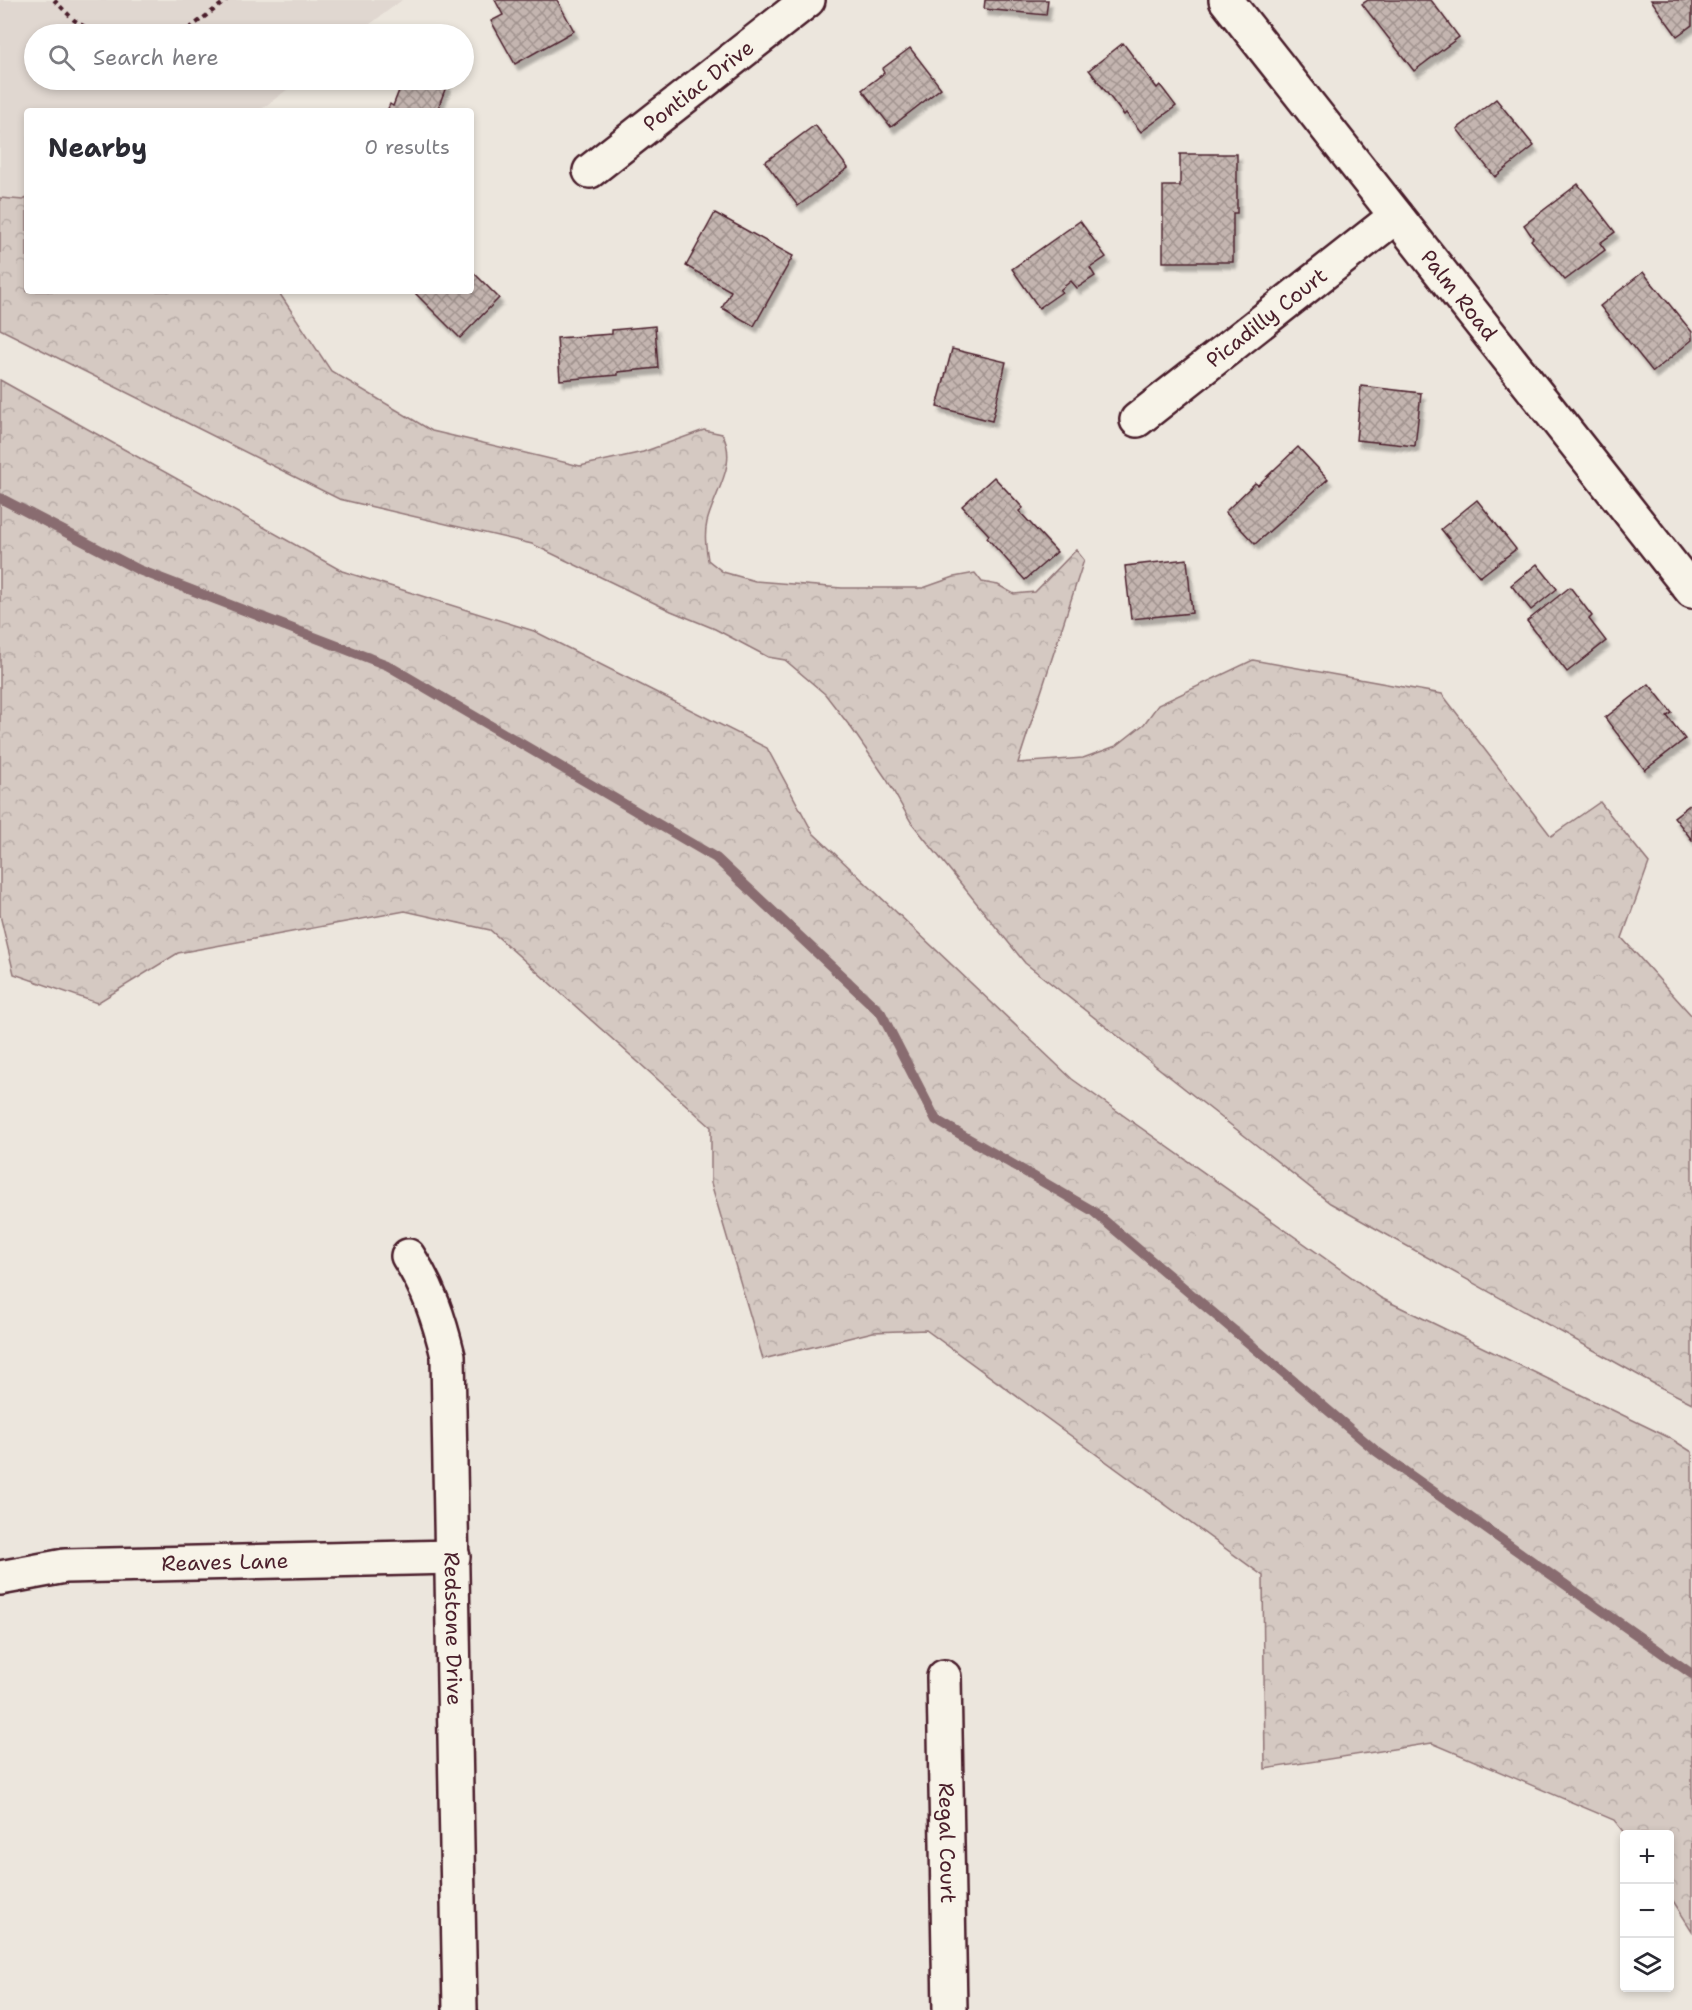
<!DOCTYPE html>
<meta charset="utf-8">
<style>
:root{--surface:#fff;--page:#f7f7f7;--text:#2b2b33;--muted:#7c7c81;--line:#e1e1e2}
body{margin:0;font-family:"Shantell Sans",sans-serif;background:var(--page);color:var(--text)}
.controls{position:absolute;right:18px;bottom:18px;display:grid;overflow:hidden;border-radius:6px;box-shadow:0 3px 9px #0003}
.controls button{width:54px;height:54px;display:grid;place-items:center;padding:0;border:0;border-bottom:2px solid var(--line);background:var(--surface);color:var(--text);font:30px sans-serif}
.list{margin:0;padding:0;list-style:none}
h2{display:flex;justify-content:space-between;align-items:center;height:78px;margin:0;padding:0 24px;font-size:26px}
h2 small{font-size:20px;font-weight:400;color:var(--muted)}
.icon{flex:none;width:33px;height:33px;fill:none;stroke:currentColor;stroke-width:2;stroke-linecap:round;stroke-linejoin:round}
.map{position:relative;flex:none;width:1692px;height:2010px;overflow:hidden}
.search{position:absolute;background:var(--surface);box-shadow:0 3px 9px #0003;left:24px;top:24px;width:450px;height:66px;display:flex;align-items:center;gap:15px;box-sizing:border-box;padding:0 21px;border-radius:33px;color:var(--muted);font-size:22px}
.panel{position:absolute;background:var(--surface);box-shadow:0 3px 9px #0003;left:24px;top:108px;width:450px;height:186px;border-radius:6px}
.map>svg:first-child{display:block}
.built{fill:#e0d7d0}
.forest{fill:url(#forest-crowns);stroke:#907476;stroke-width:1.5}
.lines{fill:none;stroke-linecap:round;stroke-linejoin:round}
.stream{stroke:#896c6f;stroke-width:10}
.building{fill:url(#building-cross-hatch);stroke:#4a1f2b;stroke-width:1.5;filter:url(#shadow)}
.minor-casing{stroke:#4a1f2b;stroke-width:38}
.path{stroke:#4a1f2b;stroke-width:4;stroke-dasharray:4.5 4.5;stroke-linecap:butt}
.minor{stroke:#f7f3e8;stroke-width:33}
.labels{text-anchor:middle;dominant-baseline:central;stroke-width:6;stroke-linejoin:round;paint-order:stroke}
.street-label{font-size:21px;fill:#4a1f2b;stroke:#f7f3e8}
</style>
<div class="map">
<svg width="1692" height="2010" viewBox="0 0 1692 2010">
<defs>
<pattern id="forest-crowns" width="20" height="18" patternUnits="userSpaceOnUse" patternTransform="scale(1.5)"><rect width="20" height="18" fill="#d5c9c2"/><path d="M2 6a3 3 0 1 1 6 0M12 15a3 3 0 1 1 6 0" fill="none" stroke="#b8aca7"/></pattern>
<pattern id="building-cross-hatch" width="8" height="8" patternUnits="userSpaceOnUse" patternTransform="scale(1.5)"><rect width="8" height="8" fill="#c4b5b0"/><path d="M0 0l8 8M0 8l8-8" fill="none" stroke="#a1938f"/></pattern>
<filter id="shadow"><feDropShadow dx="3.5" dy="6" stdDeviation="1.5" flood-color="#0004"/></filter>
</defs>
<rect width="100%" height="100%" fill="#ece6dd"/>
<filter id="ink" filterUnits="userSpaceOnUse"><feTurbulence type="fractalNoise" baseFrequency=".0167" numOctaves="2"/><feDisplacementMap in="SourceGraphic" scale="12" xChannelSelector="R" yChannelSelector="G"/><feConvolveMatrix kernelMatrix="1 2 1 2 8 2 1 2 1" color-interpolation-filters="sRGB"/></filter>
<g filter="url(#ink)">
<path class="built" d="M0,0H402L357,34H34V80H300L259,111H27V212L0,214Z"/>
<g class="forest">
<path d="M0,198L23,200L27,198V291H278L331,371L432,431L580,466L643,452L704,430L722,434C739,463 714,493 707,522C704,535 706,547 708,560L723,572L755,581L842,588H923L954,577L975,573L982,582L998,585L1014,594L1035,592L1076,550L1084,560L1018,763L1083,758L1116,746L1144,724L1158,705L1253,660L1442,694L1551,836L1600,802L1649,863L1622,938L1692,1016V1403L1658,1386L1330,1203L1025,963L911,822L887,780L852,729L825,694L785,660L768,657L715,629L671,611L532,544L339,499L0,329Z"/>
<path d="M0,380L342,571L534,631L767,748L813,833L1072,1079L1381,1298L1670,1438L1692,1452V1931L1670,1896V1834H1625L1614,1820L1432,1743L1265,1769L1263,1576L926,1330L873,1332L763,1359L711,1183V1127L490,930L405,911L178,953L97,1003L14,974L0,915Z"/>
</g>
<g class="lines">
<path class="stream" d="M0,498L139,570L387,665L716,858L881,1013L936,1120L1093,1211L1376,1451L1692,1674"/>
</g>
<g class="building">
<path d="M495,0H557L574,31L515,64L491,21L503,15Z"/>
<path d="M985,0H1048L1046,15L984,9Z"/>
<path d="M1368,0H1431L1459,37L1414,71L1362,4Z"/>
<path d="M1651,0H1692V25L1677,36Z"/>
<path d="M1123,43L1157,88L1160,85L1176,106L1141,132L1126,113L1124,115L1089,70Z"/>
<path d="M910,48L941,88L891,127L862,90L884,73L882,69Z"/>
<path d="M403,80H435L447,84L437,111H387L390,104L393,106Z"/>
<path d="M1496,99L1534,146L1495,177L1457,129Z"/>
<path d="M815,125L848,168L798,206L765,162Z"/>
<path d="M1180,154H1237V213H1233V262H1163V186H1180Z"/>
<path d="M1578,184L1615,232L1600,243L1605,250L1565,280L1531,240L1533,238L1524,225Z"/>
<path d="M715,213L793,256L754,326L722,308L731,291L686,266Z"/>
<path d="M1080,221L1106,257L1090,268L1095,276L1077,288L1071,281L1060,290L1062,292L1039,308L1012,269Z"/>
<path d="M471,270L499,298L460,338L415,293L417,291H471Z"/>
<path d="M1643,272L1692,332V340L1653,372L1600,306Z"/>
<path d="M655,326L658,368L618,372V375L560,380L557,338L612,334V330Z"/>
<path d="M952,349L1006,362L992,421L937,407Z"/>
<path d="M1361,386L1421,393L1415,446L1356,440Z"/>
<path d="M1298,447L1328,479L1255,544L1225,512L1255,483L1258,485Z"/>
<path d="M994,477L1023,508L1019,511L1057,552L1025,580L987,538L989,535L962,506Z"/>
<path d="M1477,500L1516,549L1480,577L1441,529Z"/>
<path d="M1187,559L1192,613L1131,619L1125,566Z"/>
<path d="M1537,564L1557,589L1531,610L1511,585Z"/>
<path d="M1570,587L1592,616L1589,619L1606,641L1567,672L1527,621Z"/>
<path d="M1649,684L1672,713L1667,716L1685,739L1645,770L1605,718Z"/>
<path d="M1692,803V840L1674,817Z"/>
</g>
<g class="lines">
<defs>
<g id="minor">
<path id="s1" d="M1226,0L1692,591"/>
<path id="s2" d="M590,171L808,0"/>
<path id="s3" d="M1137,420L1396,216"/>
<path id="s4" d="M408,1256C429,1288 439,1319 448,1356L460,2010"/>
<path id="s5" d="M0,1578L65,1566L453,1557"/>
<path id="s6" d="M944,1677L950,2010"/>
</g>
</defs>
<use href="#minor" class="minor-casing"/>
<g class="path">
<path d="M54,0L74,20L96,34"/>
<path d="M182,34L227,0"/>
</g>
<use href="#minor" class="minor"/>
</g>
</g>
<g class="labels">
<g class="street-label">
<text stroke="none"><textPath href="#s2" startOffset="138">Pontiac Drive</textPath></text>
<text stroke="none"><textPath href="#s1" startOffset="376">Palm Road</textPath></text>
<text stroke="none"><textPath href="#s3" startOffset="165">Picadilly Court</textPath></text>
<text stroke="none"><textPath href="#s5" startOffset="226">Reaves Lane</textPath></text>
<text stroke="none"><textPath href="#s4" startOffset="381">Redstone Drive</textPath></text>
<text stroke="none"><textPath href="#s6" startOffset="166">Regal Court</textPath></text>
</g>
</g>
</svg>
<div class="controls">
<button>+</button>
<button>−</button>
<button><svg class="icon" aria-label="layers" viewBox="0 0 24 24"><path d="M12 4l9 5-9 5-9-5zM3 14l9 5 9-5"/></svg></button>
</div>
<div class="search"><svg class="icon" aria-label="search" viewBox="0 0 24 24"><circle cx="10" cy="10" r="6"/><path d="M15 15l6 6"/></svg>Search here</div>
<section class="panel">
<h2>Nearby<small>0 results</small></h2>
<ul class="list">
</ul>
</section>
</div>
